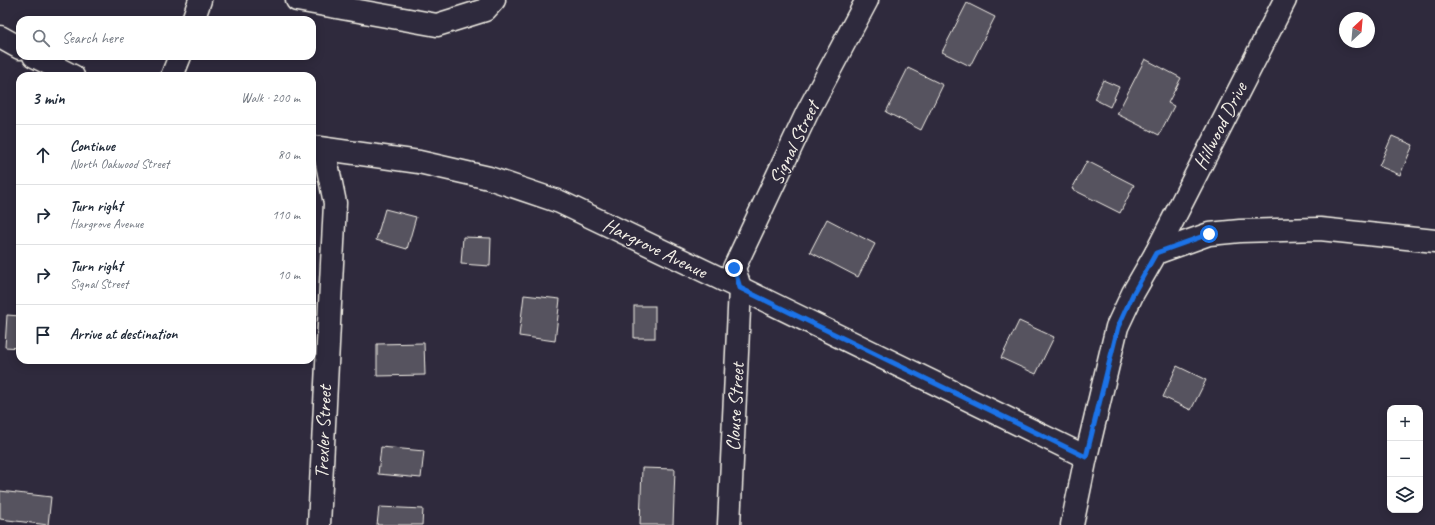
<!DOCTYPE html>
<meta charset="utf-8">
<style>
:root{--surface:#fff;--page:#f2f2f3;--text:#1f2937;--muted:#747a83;--line:#e0e1e3}
body{margin:0;font-family:Caveat,sans-serif;background:var(--page);color:var(--text)}
.controls{position:absolute;right:12px;bottom:12px;display:grid;overflow:hidden;border-radius:8px;box-shadow:0 2px 10px #0003}
.controls button{width:36px;height:36px;display:grid;place-items:center;padding:0;border:0;border-bottom:1px solid var(--line);background:var(--surface);color:var(--text);font:20px sans-serif}
.compass{position:absolute;left:1339px;top:12px;width:36px;height:36px;border-radius:50%;background:var(--surface);box-shadow:0 2px 10px #0003;rotate:26deg}
.stop{position:absolute;width:12px;height:12px;margin:-9px;border:3px solid #1a73e8;border-radius:50%;background:#fff}
.stop.end{background:#1a73e8;border-color:#fff;box-shadow:0 1px 4px #0008}
.list{margin:0;padding:0;list-style:none}
h2{display:flex;justify-content:space-between;align-items:center;height:52px;margin:0;padding:0 16px;font-size:17px}
h2 small{font-size:13px;font-weight:400;color:var(--muted)}
.list li{display:grid;grid-template-columns:26px 1fr auto;gap:12px;align-items:center;box-sizing:border-box;height:60px;padding:0 16px;border-top:1px solid var(--line)}
.list b{display:block;font-size:15px;white-space:nowrap}
.list p{margin:0;font-size:13px;white-space:nowrap;color:var(--muted)}
.list em{font-size:13px;font-style:normal;color:var(--muted)}
.icon{flex:none;width:22px;height:22px;fill:none;stroke:currentColor;stroke-width:2;stroke-linecap:round;stroke-linejoin:round}
.map{position:relative;flex:none;width:1435px;height:525px;overflow:hidden}
.search{position:absolute;background:var(--surface);box-shadow:0 2px 10px #0003;left:16px;top:16px;width:300px;height:44px;display:flex;align-items:center;gap:10px;box-sizing:border-box;padding:0 14px;border-radius:12px;color:var(--muted);font-size:15px}
.panel{position:absolute;background:var(--surface);box-shadow:0 2px 10px #0003;left:16px;top:72px;width:300px;height:292px;border-radius:12px}
.map>svg:first-child{display:block}
.building{fill:#56525f;stroke:#f4f1e8}
.lines{fill:none;stroke-linecap:round;stroke-linejoin:round}
.minor-casing{stroke:#f4f1e8;stroke-width:25}
.minor{stroke:#2f2a3d;stroke-width:22}
.route{stroke:#1a73e8;stroke-width:5}
.labels{text-anchor:middle;dominant-baseline:central;stroke-width:3;stroke-linejoin:round;paint-order:stroke}
.street-label{font-size:20px;fill:#f4f1e8;stroke:#2f2a3d}
</style>
<div class="map">
<svg width="1435" height="525" viewBox="0 0 1435 525">
<rect width="100%" height="100%" fill="#2f2a3d"/>
<filter id="ink" filterUnits="userSpaceOnUse"><feTurbulence type="fractalNoise" baseFrequency=".025" numOctaves="2"/><feDisplacementMap in="SourceGraphic" scale="8" xChannelSelector="R" yChannelSelector="G"/><feConvolveMatrix kernelMatrix="1 2 1 2 8 2 1 2 1" color-interpolation-filters="sRGB"/></filter>
<g filter="url(#ink)">
<g class="building">
<path d="M967,3L995,17L970,66L942,52Z"/>
<path d="M1145,59L1181,78L1168,103L1174,106L1159,135L1117,114Z"/>
<path d="M908,68L943,85L921,130L886,112Z"/>
<path d="M1103,80L1119,87L1110,107L1094,99Z"/>
<path d="M1392,136L1413,145L1400,175L1379,166Z"/>
<path d="M1087,161L1134,185L1120,213L1072,189Z"/>
<path d="M385,209L416,217L407,249L376,240Z"/>
<path d="M827,219L875,244L858,277L810,252Z"/>
<path d="M463,237L491,238L490,266L461,264Z"/>
<path d="M524,295L560,299L555,341L519,336Z"/>
<rect x="634" y="306" width="21" height="32"/>
<path d="M7,315L20,316V348L5,347Z"/>
<path d="M1019,321L1054,337L1036,374L1001,358Z"/>
<path d="M424,343L425,375L377,376V344Z"/>
<path d="M1177,366L1206,380L1191,410L1163,397Z"/>
<path d="M381,447L424,451L421,478L378,474Z"/>
<path d="M642,468L675,469L673,525H640Z"/>
<path d="M0,491L51,497L48,525L0,519Z"/>
<path d="M379,507L423,509L422,525H377Z"/>
</g>
<g class="lines">
<defs>
<g id="minor">
<path d="M297,0L437,25L485,10L494,0"/>
<path d="M193,20L200,0"/>
<path d="M0,37L20,48"/>
<path d="M34,56L73,76"/>
<path d="M172,76L180,56"/>
<path d="M312,147L419,162L489,178L560,202L740,288L1086,457"/>
<path d="M1156,253L1285,0"/>
<path d="M319,525L335,203L324,149"/>
<path d="M729,525L740,288L734,268L807,113L867,0"/>
<path d="M1072,525L1086,457L1117,327L1133,293L1156,253L1209,234L1240,231L1320,229L1435,241"/>
</g>
</defs>
<use href="#minor" class="minor-casing"/>
<use href="#minor" class="minor"/>
</g>
</g>
<g class="lines" filter="url(#ink)">
<path class="route" d="M734,268L740,288L1086,457L1118,327L1133,294L1156,253L1209,234"/>
</g>
<g class="labels">
<g class="street-label">
<text transform="translate(1220 126) rotate(-63)">Hillwood Drive</text>
<text transform="translate(794 143) rotate(-64)">Signal Street</text>
<text transform="translate(655 248) rotate(26)">Hargrove Avenue</text>
<text transform="translate(735 407) rotate(-87)">Clouse Street</text>
<text transform="translate(323 432) rotate(-88)">Trexler Street</text>
</g>
</g>
</svg>
<div class="controls">
<button>+</button>
<button>−</button>
<button><svg class="icon" aria-label="layers" viewBox="0 0 24 24"><path d="M12 4l9 5-9 5-9-5zM3 14l9 5 9-5"/></svg></button>
</div>
<svg class="compass" viewBox="-18 -18 36 36"><path d="M0-13l5 13h-10z" fill="#e53935"/><path d="M0 13l5-13h-10z" fill="#747a83"/></svg>
<div class="stop" style="left:1209px;top:234px"></div>
<div class="stop end" style="left:734px;top:268px"></div>
<div class="search"><svg class="icon" aria-label="search" viewBox="0 0 24 24"><circle cx="10" cy="10" r="6"/><path d="M15 15l6 6"/></svg>Search here</div>
<section class="panel">
<h2>3 min<small>Walk · 200 m</small></h2>
<ul class="list">
<li><svg class="icon" aria-label="ahead" viewBox="0 0 24 24"><path d="M12 20V5M6 11l6-6 6 6"/></svg><div><b>Continue</b><p>North Oakwood Street</p></div><em>80 m</em></li>
<li><svg class="icon" aria-label="right" viewBox="0 0 24 24"><path d="M7 20v-9h11M14 6l5 5-5 5"/></svg><div><b>Turn right</b><p>Hargrove Avenue</p></div><em>110 m</em></li>
<li><svg class="icon" aria-label="right" viewBox="0 0 24 24"><path d="M7 20v-9h11M14 6l5 5-5 5"/></svg><div><b>Turn right</b><p>Signal Street</p></div><em>10 m</em></li>
<li><svg class="icon" aria-label="arrive" viewBox="0 0 24 24"><path d="M6 21V4h12l-3 4 3 4H6"/></svg><div><b>Arrive at destination</b></div></li>
</ul>
</section>
</div>
